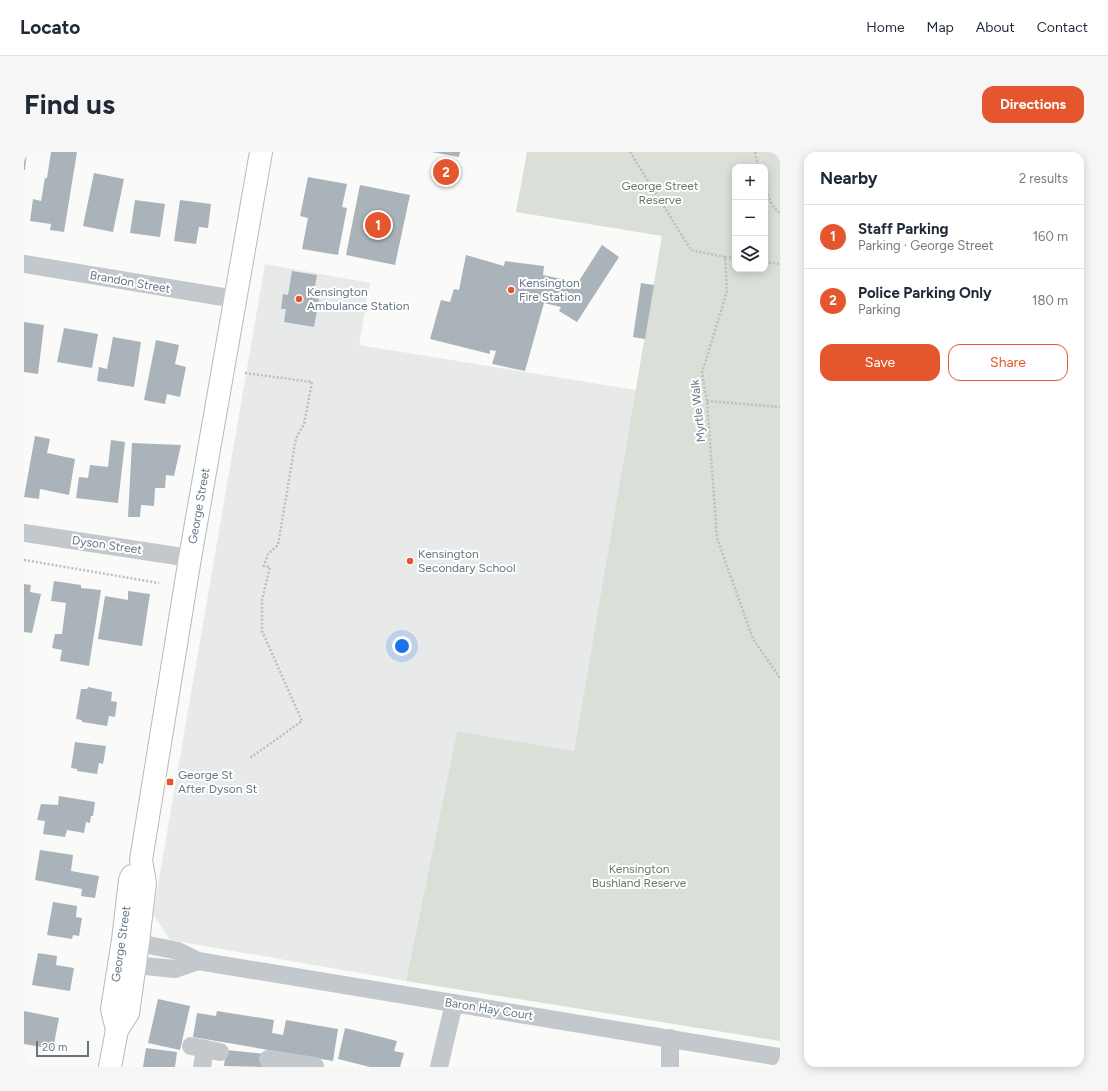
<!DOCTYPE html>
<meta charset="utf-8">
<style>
:root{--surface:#fff;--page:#f6f6f7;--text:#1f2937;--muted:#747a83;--line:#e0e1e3;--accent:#e4572e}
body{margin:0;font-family:Figtree,sans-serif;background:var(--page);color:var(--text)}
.controls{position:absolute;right:12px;top:12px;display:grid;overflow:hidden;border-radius:8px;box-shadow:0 2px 10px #0003}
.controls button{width:36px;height:36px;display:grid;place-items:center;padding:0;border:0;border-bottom:1px solid var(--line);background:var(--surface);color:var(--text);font:20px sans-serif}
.scale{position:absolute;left:12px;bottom:10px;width:53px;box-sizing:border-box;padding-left:4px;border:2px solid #657683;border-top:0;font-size:11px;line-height:14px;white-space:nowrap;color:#657683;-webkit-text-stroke:3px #fff;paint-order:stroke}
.you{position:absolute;left:378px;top:494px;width:14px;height:14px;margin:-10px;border:3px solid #fff;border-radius:50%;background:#1a73e8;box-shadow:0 0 0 6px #1a73e833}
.badge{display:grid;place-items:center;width:26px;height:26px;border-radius:50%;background:var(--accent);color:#fff;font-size:13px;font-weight:700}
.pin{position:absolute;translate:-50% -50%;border:2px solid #fff;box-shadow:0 1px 4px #0006}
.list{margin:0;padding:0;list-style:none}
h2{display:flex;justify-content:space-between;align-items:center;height:52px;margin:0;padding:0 16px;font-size:17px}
h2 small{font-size:13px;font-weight:400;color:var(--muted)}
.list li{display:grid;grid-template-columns:26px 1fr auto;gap:12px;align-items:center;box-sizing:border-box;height:64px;padding:0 16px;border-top:1px solid var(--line)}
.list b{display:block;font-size:15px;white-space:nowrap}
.list p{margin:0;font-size:13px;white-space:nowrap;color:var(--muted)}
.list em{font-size:13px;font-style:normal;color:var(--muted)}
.actions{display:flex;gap:8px;padding:12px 16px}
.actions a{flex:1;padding:9px 0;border:1px solid var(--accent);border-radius:12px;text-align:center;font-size:14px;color:var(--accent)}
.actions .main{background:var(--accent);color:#fff}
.icon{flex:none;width:22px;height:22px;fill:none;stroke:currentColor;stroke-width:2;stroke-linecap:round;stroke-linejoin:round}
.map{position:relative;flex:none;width:756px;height:915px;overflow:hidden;border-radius:12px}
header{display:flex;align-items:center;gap:24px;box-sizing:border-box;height:56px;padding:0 20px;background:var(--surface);border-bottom:1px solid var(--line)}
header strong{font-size:19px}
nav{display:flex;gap:22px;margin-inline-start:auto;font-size:14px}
.intro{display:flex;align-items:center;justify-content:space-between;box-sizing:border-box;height:96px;padding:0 24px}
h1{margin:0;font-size:28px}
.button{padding:10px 18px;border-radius:12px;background:var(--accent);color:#fff;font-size:14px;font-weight:700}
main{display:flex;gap:24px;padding:0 24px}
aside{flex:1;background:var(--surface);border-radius:12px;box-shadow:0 2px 10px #0003}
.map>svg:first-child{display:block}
.built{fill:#e8e9e9}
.green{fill:#dadfd7;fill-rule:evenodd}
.building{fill:#aab3b9}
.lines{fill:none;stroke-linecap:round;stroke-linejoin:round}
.major-casing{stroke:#b5babe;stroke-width:24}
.path{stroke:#bbbfc2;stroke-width:2.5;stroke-dasharray:2 2;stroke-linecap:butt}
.minor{stroke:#c3c8cc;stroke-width:18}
.major{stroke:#fff;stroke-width:22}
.poi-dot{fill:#e4572e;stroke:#fff;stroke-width:1.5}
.labels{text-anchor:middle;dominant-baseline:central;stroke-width:4;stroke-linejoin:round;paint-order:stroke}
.park-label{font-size:12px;fill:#687a64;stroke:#fff}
.street-label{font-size:12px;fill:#657683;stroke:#fff}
.poi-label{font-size:12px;fill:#657683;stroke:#fff;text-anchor:start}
</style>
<header>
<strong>Locato</strong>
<nav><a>Home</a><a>Map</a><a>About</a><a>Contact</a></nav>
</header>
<div class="intro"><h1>Find us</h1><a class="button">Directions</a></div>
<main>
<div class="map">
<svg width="756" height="915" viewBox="0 0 756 915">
<rect width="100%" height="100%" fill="#fafaf8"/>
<path class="built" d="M241,112L346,131L335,193L612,238L550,599L433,579L382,829L146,788L129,762Z"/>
<path class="green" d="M503,0H756V889L382,829L433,579L550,599L638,84L492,60ZM711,15H741V117H711Z"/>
<g class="building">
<path d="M0,0H3L1,18H0Z"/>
<path d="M27,0H53L40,80L26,78L27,72L6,69L9,47L17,49L21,26H23Z"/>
<path d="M408,0H436L435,5Z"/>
<path d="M70,21L100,27L89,80L59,74Z"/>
<path d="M284,25L323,32L318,55L323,56L314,103L278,97L284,66L276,64Z"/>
<path d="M336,33L386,43L371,113L322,103Z"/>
<path d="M111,48L141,52L136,85L106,81Z"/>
<path d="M156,48L187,52L184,76L175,75L172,92L150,89Z"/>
<path d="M578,93L595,105L553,170L535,159L537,155L520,151L501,219L468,212L472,199L466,198V202L406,187L417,148L426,150L430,137L435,138L442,103L480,114L481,109L520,114L519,123L542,128L551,135Z"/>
<path d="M268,119L293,123L289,146L295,147L290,175L260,170L262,157H257L259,142L264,143Z"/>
<path d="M617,131L630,133L621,187L609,185Z"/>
<path d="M0,170L20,173L14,222L0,220Z"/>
<path d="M40,176L74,182L68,216L33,210Z"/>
<path d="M89,185L117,190L110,235L73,229L75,215L83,217Z"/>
<path d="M132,188L155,193L151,212L162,215L156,245L143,242L141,252L120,248Z"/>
<path d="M11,284L26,287L23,301L51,307L45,343L16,337L15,347L0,345Z"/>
<path d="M87,288L101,290L94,351L52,346L55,325L64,326L66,313L84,315Z"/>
<path d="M108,291L157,293L150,324L142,323L141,336H131L130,354L117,353L116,365H104Z"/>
<path d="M30,429L57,433V436L77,438L65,514L36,509L38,498L28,496L31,482H38L42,451L27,449Z"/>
<path d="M0,432L7,433L6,440L17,442L8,481L0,480Z"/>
<path d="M104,439L126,442L118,494L74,487L81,444L104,448Z"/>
<path d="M64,535L88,540L87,549L93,550L91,565L85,564L83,574L58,570V568L52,567L57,537H63Z"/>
<path d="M51,590L82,594L79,612L75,611L73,622L53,619V617L47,616Z"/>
<path d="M35,644L71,650L69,664H67L66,671L62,670L60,681L43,678L41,685L19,682L21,669L13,668L17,652L34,653Z"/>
<path d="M16,698L49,703L47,719L75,724L71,746L57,744L58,737L11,728Z"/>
<path d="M29,750L53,754L52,765L58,766L55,784L49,783L48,787L23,783Z"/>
<path d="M14,801L33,804L32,813L50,816L46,839L8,833Z"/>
<path d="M134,847L166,854L156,898L124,891Z"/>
<path d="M0,859L35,866L29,897L0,892Z"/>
<path d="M193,859L250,868L248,881L259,883L262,868L314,877L309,909L169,885L173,861L192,864Z"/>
<path d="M321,876L373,889L370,899L380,901L376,915H346L314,907Z"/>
<path d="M122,896L153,900L151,915H119Z"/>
<path d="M202,898L241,902L239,915L200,914Z"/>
</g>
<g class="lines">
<defs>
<g id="major">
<path d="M93,878L88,857L99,788L106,728L108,724"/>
<path d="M86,915L93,878L104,861L114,790L121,731L117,708L166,406L237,0"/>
</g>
</defs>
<use href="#major" class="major-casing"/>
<g class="path">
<path d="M606,0L667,98L701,105L703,139L678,221L683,249L693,386L729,487L756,526"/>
<path d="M731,0L734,15"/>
<path d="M741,35L748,53L756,62"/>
<path d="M701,105L711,106"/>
<path d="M741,110L756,112"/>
<path d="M221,221L288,230L280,272L272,286L254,393L244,402L240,414L246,415L238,448V479L278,569L226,606"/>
<path d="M683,249L756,255"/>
<path d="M0,408L135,431"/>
</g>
<g class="minor">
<path d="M0,112L211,147"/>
<path d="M0,381L166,406"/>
<path d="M100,788L154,799L174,809L756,905"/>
<path d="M98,811L111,813L151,817L174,809"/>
<path d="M167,894L196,900"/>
<path d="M244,907L291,914"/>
<path d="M178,915L181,897"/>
<path d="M415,915L430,851"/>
<path d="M646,915V886"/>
</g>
<use href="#major" class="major"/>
</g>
<g class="poi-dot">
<circle cx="487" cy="138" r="4"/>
<circle cx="275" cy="147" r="4"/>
<circle cx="386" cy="409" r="4"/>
<rect x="142" y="626" width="8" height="8" rx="2"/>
</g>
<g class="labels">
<g class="park-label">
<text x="636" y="34">George Street<tspan x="636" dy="14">Reserve</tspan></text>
<text x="615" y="717">Kensington<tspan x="615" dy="14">Bushland Reserve</tspan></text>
</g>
<g class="street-label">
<text transform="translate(106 130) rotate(10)">Brandon Street</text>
<text transform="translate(674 259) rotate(-96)">Myrtle Walk</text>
<text transform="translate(175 354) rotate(-80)">George Street</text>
<text transform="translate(83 393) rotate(8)">Dyson Street</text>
<text transform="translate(97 792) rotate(-82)">George Street</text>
<text transform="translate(465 857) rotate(9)">Baron Hay Court</text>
</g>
<g class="poi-label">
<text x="495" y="131">Kensington<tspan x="495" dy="14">Fire Station</tspan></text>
<text x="283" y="140">Kensington<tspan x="283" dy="14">Ambulance Station</tspan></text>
<text x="394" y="402">Kensington<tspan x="394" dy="14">Secondary School</tspan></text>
<text x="154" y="623">George St<tspan x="154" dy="14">After Dyson St</tspan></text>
</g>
</g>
</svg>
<div class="controls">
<button>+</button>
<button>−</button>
<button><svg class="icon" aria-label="layers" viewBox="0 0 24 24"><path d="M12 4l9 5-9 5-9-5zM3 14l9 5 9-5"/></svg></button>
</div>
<div class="scale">20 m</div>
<div class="you"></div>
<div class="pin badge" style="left:354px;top:73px">1</div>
<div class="pin badge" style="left:422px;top:20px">2</div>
</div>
<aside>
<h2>Nearby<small>2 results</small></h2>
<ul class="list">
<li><span class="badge">1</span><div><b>Staff Parking</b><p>Parking · George Street</p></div><em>160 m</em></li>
<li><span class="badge">2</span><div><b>Police Parking Only</b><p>Parking</p></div><em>180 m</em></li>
</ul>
<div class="actions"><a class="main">Save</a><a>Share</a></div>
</aside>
</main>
